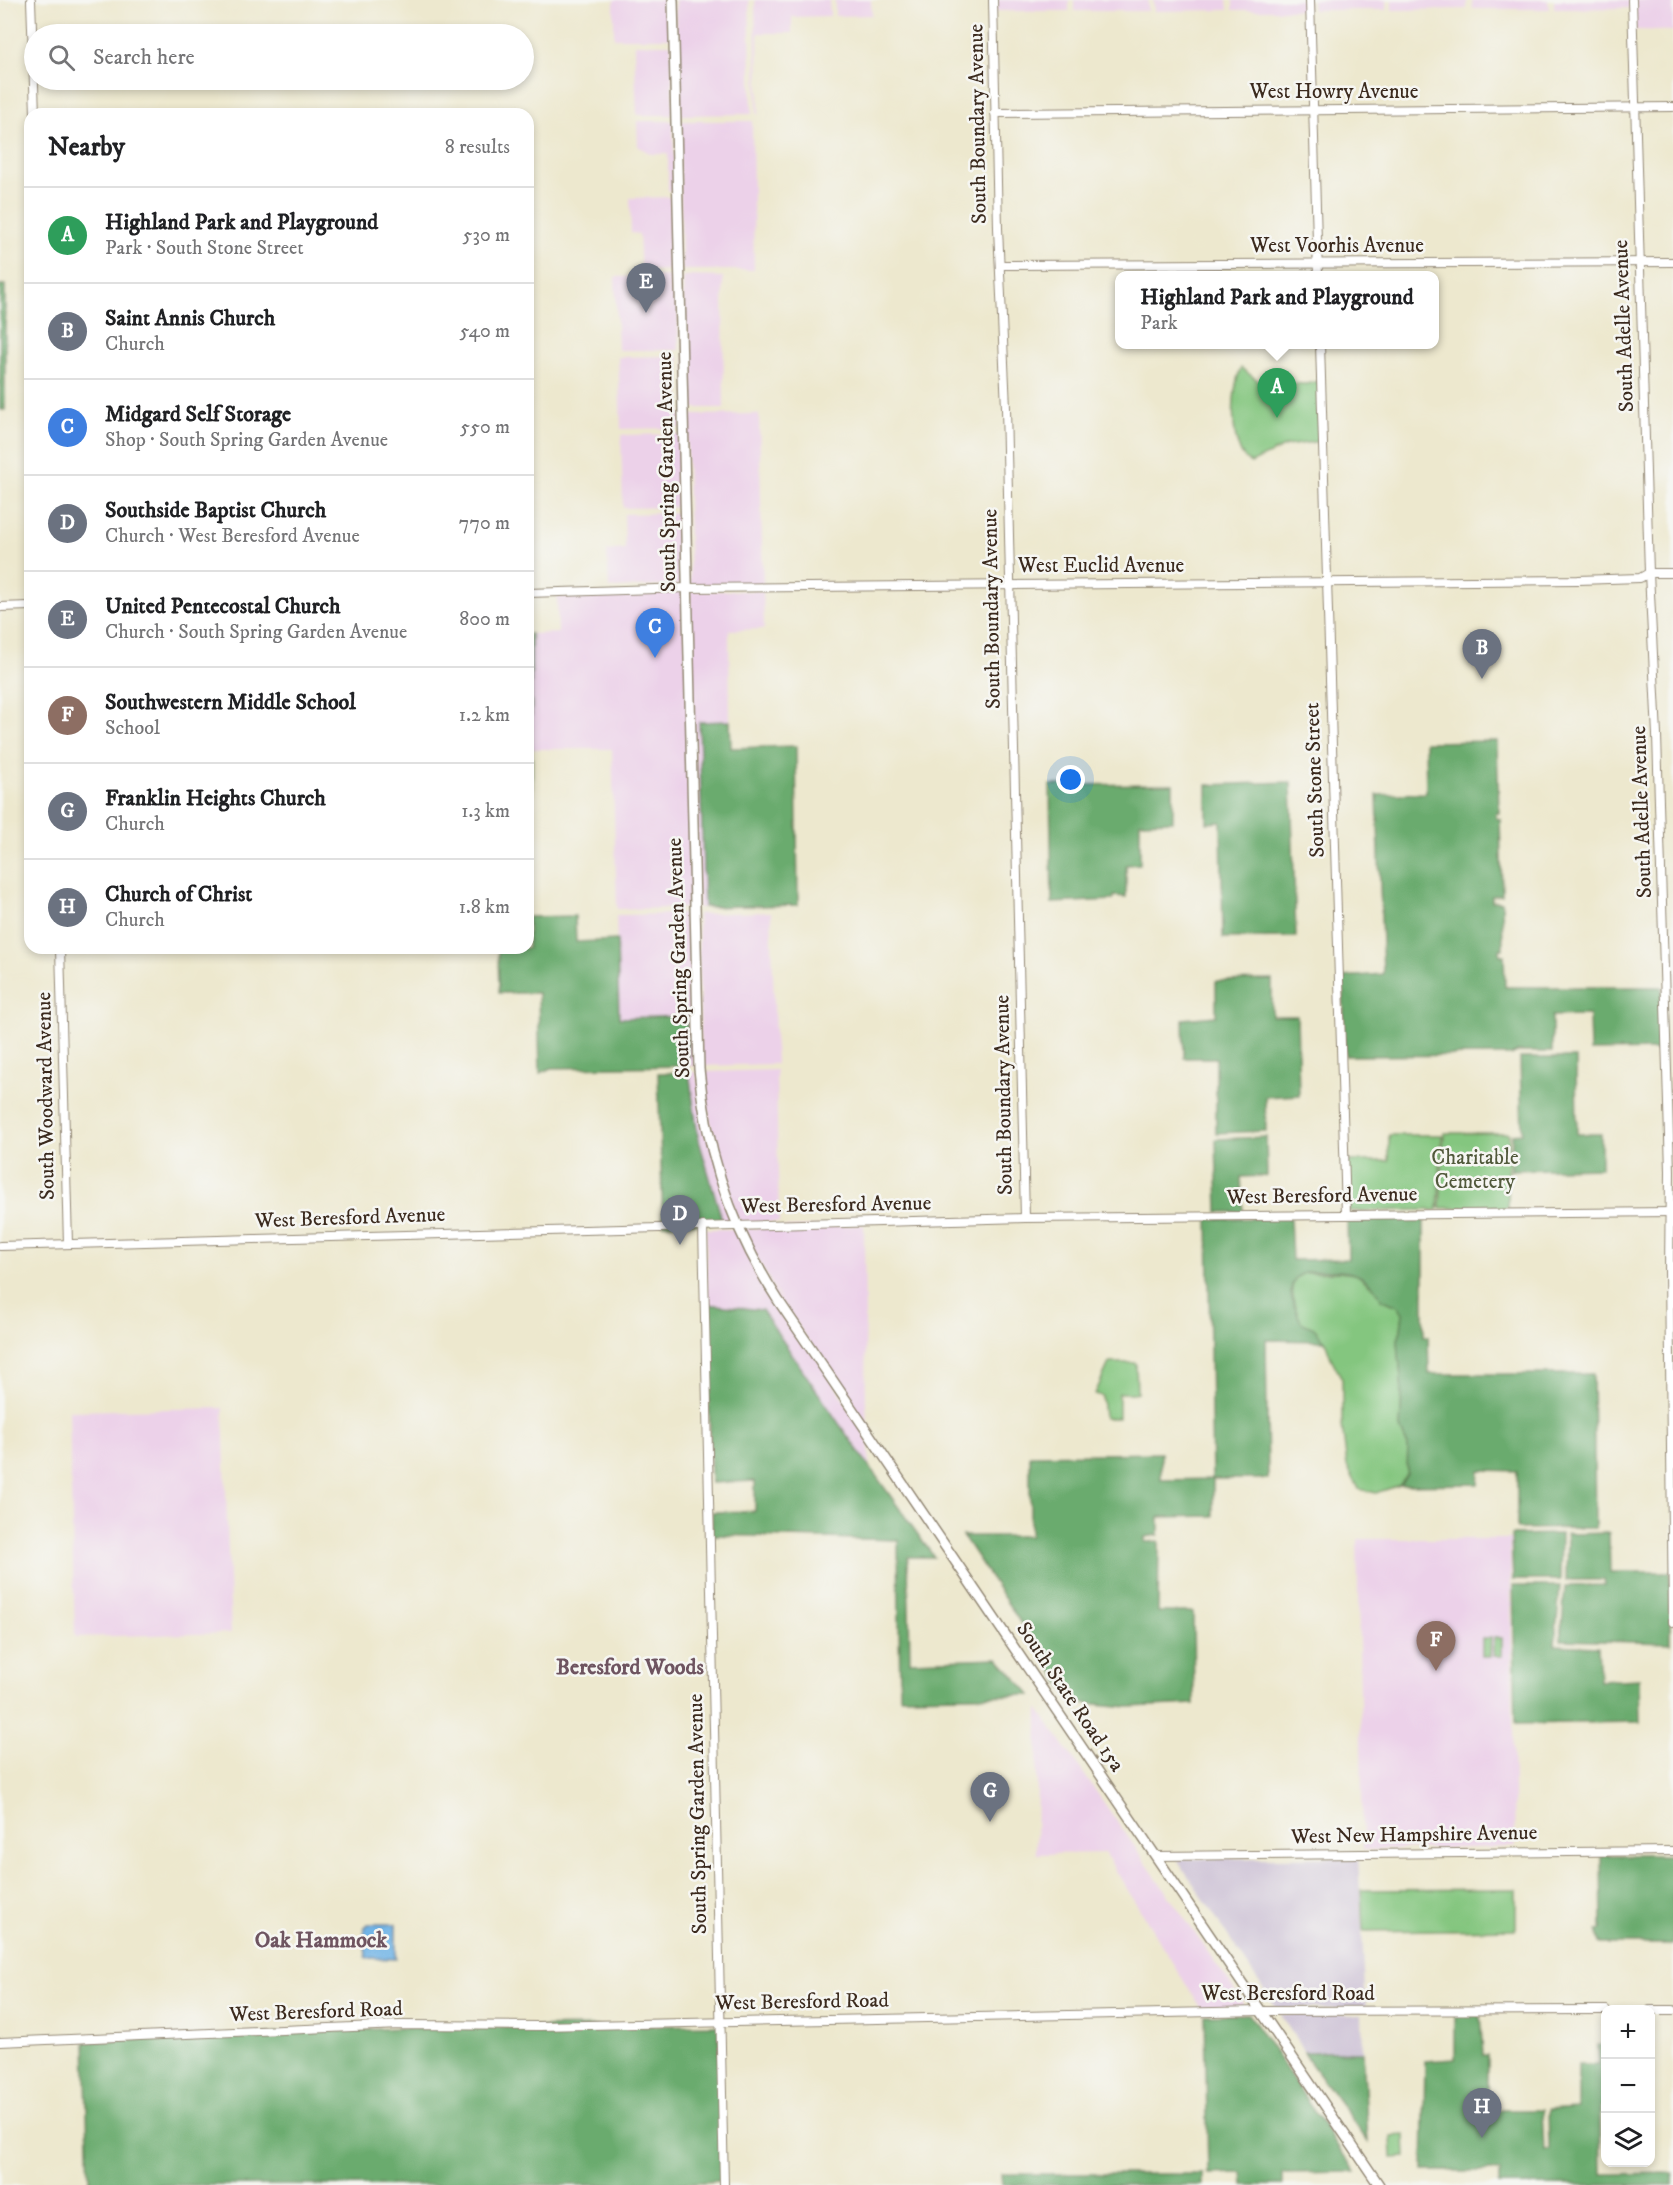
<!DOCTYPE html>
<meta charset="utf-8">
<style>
:root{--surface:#fff;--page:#f2f2f2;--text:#202124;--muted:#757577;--line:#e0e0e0;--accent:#7c3aed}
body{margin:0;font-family:"IM FELL DW Pica",serif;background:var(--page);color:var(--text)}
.controls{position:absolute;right:18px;bottom:18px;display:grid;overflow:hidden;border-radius:12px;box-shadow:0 3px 9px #0003}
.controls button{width:54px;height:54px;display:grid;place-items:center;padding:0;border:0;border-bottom:2px solid var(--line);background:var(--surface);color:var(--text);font:30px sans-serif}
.you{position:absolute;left:1071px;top:780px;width:21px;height:21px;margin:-15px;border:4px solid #fff;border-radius:50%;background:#1a73e8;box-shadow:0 0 0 9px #1a73e833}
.badge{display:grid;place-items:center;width:39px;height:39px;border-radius:50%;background:var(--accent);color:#fff;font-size:20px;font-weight:700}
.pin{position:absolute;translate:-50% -50px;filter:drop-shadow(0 2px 3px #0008)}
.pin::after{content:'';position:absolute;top:32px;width:21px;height:18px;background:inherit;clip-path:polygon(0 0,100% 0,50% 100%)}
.popup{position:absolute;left:1115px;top:271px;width:324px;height:78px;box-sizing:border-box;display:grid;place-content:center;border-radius:12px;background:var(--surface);filter:drop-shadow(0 2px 4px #0005);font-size:20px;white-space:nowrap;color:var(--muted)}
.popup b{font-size:22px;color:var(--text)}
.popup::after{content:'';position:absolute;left:50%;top:100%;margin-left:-12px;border:12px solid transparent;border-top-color:var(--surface)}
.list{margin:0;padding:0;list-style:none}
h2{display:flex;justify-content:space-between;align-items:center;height:78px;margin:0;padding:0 24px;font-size:26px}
h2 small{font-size:20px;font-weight:400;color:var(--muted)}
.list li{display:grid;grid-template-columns:39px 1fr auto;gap:18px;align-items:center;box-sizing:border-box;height:96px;padding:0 24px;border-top:2px solid var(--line)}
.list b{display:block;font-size:22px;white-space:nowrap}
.list p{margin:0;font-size:20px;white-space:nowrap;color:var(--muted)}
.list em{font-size:20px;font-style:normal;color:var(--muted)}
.icon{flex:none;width:33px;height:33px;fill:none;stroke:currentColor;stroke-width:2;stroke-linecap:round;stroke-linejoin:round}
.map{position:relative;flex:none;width:1673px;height:2185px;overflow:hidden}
.search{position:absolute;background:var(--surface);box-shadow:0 3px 9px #0003;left:24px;top:24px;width:510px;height:66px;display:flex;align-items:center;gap:15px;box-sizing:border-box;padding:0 21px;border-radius:33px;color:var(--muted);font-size:22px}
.panel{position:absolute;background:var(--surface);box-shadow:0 3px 9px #0003;left:24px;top:108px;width:510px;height:846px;border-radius:18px}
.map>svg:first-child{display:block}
.built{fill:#ecd1e9}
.industrial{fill:#cbbfd4}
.green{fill:#84c67f;stroke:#60784e;stroke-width:1.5}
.forest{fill:#6bab6e;stroke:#536a46;stroke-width:1.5}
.water{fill:#71b4e6;stroke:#566f82;stroke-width:1.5}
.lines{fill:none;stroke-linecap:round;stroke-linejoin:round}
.secondary-casing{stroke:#948976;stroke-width:10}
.highway-casing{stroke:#948976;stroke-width:12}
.secondary{stroke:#fff;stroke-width:8}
.highway{stroke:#fff;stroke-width:9}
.labels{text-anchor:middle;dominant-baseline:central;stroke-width:5;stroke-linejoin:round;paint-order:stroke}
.street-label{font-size:21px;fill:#3b2a1e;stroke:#f6f6f2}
.park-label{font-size:21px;fill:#51593b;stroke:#f6f6f2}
.neighbourhood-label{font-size:22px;font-weight:bold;fill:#6e5460;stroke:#f6f6f2}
</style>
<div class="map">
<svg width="1673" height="2185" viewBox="0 0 1673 2185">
<rect width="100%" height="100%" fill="#f6f6f2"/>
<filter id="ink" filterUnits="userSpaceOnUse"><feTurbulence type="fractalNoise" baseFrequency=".0167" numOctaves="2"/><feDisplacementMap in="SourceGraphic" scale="12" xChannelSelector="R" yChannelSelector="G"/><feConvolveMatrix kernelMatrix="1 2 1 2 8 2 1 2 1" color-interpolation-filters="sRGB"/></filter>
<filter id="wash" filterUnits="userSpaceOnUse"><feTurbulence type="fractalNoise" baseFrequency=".008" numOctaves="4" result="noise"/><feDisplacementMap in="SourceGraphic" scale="24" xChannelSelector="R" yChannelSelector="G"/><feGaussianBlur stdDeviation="1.35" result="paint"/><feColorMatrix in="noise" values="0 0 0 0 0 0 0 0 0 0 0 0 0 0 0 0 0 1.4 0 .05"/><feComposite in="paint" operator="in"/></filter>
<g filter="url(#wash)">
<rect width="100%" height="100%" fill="#ede8ce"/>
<g class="built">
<path d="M614,0H670L671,38H614Z"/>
<path d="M675,0H749L752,114L678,115Z"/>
<path d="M755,0H829L830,16L792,17V33H758L759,114H757Z"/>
<path d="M835,0H871L872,15L835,16Z"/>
<rect x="996" y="0" width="73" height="11"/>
<rect x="1074" y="0" width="74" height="11"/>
<path d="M1153,0H1227L1228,10L1154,11Z"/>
<rect x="1233" y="0" width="74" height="10"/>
<path d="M1312,0H1386L1387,10H1313Z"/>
<path d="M1392,0H1467V9L1392,10Z"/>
<path d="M1472,0H1548L1549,9H1473Z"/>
<path d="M1554,0H1629V8L1554,9Z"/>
<path d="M1635,0H1673V31L1635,30Z"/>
<path d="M634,44H671L673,115H637Z"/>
<path d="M637,121H673L675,191H668V154H651L638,146Z"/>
<path d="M679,121H752L754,270H682Z"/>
<path d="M675,197L677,270L641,271L639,234L631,233L630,198Z"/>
<path d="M677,276L679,350H618L615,277Z"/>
<path d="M683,276L723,277L724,408H686Z"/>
<path d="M679,356L681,428L621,429L618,357Z"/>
<path d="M759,414L763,585H690L686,415Z"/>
<path d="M681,434L683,507L623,508L621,435Z"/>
<path d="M683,513L685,585L609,588L607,551L625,549L624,514Z"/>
<path d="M685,591L692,908L617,909L612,749H532L531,634L558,633L557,596Z"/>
<path d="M690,591H763L764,629L729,630L730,721L700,722L699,727L704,907L771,906L698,908Z"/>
<path d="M771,912L776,1064L701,1066L698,914Z"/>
<path d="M692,914L696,1066H688L687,1016L619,1018L616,915Z"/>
<path d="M776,1070L779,1222L739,1223L718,1167L702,1072Z"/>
<path d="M689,1072H696L733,1223H723L713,1192L698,1137Z"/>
<path d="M864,1225L866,1406L868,1428L780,1299L741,1229Z"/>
<path d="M706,1229H735L868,1438L870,1467L842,1428L707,1304Z"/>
<path d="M223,1408L231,1633L75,1637L69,1411Z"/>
<path d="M1357,1539H1510L1515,1847L1363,1850Z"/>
<path d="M1038,1708L1238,1995L1245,2008L1201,2009L1105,1853L1036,1854Z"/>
</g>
<g class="industrial">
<path d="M1358,1857L1366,2009L1276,2008L1177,1859Z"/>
<path d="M1280,2014L1362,2015L1363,2052H1304Z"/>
</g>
<g class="green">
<path d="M1241,368L1260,382L1306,384L1319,381L1320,441L1286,446L1251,463C1228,451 1231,388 1241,368Z"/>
<path d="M528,749H532L533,864H528Z"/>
<path d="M1444,1133H1509L1508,1208H1440Z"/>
<path d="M1389,1135H1442L1438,1210L1349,1211L1348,1161H1389Z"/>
<path d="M1337,1272L1356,1274L1380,1293L1381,1299L1398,1306L1403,1314L1401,1330L1398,1340L1402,1393L1400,1428L1408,1446L1407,1474L1400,1485L1376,1493L1359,1489L1347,1466L1342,1425V1379L1331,1358L1325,1341L1301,1323L1294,1305L1292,1288L1295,1278L1304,1273Z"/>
<path d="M1109,1363H1136L1137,1393H1119V1418H1104L1102,1396L1095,1394Z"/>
<path d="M1482,1638H1491L1490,1656H1482Z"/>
<rect x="1494" y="1638" width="8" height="18"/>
<path d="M1516,1889V1929L1363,1931L1361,1890Z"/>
<path d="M1405,2135L1406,2157L1392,2158L1391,2136Z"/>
</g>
<g class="forest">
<rect x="0" y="285" width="5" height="125"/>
<path d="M528,634H531L532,749H528Z"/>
<path d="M730,721L731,748L796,746L798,905L704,907L699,722Z"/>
<path d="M1497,741L1499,813H1496V818L1500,819L1502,895L1492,896V901L1502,902L1503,949H1500V955H1504L1505,987H1662L1663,1050L1590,1051L1589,1015L1552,1016V1052H1517L1511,1055L1345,1056L1343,977L1383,974L1377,795L1426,793L1425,742Z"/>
<path d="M1291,782L1296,937L1223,938L1221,822L1207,823V785Z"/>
<path d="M1173,784V821L1140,822V864L1126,865V897L1114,896L1113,900L1052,903L1050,785Z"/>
<path d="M575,916L576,942L617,940L619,1018L687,1016L688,1066L551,1068L540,1073L538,993H499L498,948H528V917Z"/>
<path d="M1272,980V1016H1297L1299,1095L1265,1097L1266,1131L1216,1133V1058H1184L1183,1019L1216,1016V981Z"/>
<path d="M1520,1058H1576L1577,1134H1601V1168L1511,1170L1512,1134L1522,1133Z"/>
<path d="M689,1072L698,1137L723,1223L663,1224L658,1073Z"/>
<path d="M1266,1137L1267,1176L1241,1177L1243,1212H1218L1216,1139Z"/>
<path d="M1424,1216V1336H1428L1429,1374H1593L1595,1528L1517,1529V1471L1479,1470L1478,1484L1400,1485L1407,1474L1408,1446L1400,1428L1402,1393L1398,1340L1401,1330L1403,1313L1398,1306L1381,1299C1379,1290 1364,1277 1355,1274C1343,1270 1304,1268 1296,1278C1285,1290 1296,1310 1301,1322L1314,1328L1325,1341L1266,1340L1268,1479H1213V1516L1159,1517V1535L1145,1537V1542L1159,1541L1158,1612H1193L1194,1704L1129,1707L1073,1702L963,1536H1030V1455L1161,1453V1480L1212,1479L1208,1219L1290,1218L1292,1260L1348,1259L1347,1217Z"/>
<path d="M707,1304L762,1310L842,1428L934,1557H908L910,1661L998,1658L1031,1695L900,1697L898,1540L712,1535V1512L755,1511V1481L711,1483Z"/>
<path d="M1609,1533L1610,1572H1670V1643L1561,1640L1565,1586L1605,1585L1604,1580H1566L1567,1534Z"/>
<path d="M1561,1534L1560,1580H1513L1511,1535Z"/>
<path d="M1513,1586H1560L1555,1645L1598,1647L1600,1681L1639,1679L1640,1722L1516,1724Z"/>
<path d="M1601,1855H1673V1944H1599L1598,1931L1602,1930Z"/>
<path d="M1249,2014L1355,2172L1283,2173V2185H1243L1242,2173L1208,2174L1205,2015Z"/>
<path d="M1455,2014H1480L1483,2055H1488V2110H1542L1544,2150L1549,2149L1548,2110L1578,2108V2064H1599L1598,2045H1605V2106H1600L1601,2174L1673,2173V2185H1499V2171H1423L1425,2061L1455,2059Z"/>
<path d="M719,2025L721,2181L653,2185H89L85,2042L400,2028Z"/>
<path d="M1304,2052H1363L1368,2142L1307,2058Z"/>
<path d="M1001,2174H1203V2185H1002Z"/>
</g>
<path class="water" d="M368,1924H396V1959L366,1958L364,1928Z"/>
</g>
<g filter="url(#ink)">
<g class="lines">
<defs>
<g id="secondary">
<path d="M31,0L35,114"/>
<path d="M993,0L998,228L1006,408L1025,1218"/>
<path d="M1310,0L1318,276"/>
<path d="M1632,0L1649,573L1657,735L1670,1171L1669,1272L1673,1622"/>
<path d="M995,113L1673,107"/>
<path d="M1001,265L1673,262"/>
<path d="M1320,344L1346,1214"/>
<path d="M528,593L688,588L1578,580L1640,578L1649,573H1673"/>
<path d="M0,607L30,606"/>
<path d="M60,948L68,1244"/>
<path d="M703,1226L724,2185"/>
<path d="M0,1246L1025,1218L1673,1212"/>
<path d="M1156,1856L1673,1851"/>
<path d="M1650,2010H1673"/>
<path d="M0,2042L400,2025L539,2026L1261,2011L1606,2010"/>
</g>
<path id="highway" d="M673,0L699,1069C706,1153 732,1229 778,1300L1379,2185"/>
</defs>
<use href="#secondary" class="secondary-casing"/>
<use href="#highway" class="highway-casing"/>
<use href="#secondary" class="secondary"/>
<use href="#highway" class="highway"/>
</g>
</g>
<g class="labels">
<g class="street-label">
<text x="1334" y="92">West Howry Avenue</text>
<text transform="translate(978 124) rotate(-91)">South Boundary Avenue</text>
<text x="1337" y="246">West Voorhis Avenue</text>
<text transform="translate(1624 326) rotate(-92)">South Adelle Avenue</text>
<text transform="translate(667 472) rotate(-91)">South Spring Garden Avenue</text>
<text x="1101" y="566">West Euclid Avenue</text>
<text transform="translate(992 609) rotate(-91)">South Boundary Avenue</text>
<text transform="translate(1315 780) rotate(-92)">South Stone Street</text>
<text transform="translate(1642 812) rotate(-92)">South Adelle Avenue</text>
<text transform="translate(679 958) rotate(-92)">South Spring Garden Avenue</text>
<text transform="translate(1004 1095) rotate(-91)">South Boundary Avenue</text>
<text transform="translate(46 1096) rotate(-91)">South Woodward Avenue</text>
<text transform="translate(1322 1196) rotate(-1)">West Beresford Avenue</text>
<text transform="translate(836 1205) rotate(-1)">West Beresford Avenue</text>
<text transform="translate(350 1218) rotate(-2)">West Beresford Avenue</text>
<text transform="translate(1070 1697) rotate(56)">South State Road 15a</text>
<text transform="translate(698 1814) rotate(-91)">South Spring Garden Avenue</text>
<text transform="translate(1414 1835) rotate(-1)">West New Hampshire Avenue</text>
<text x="1288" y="1994">West Beresford Road</text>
<text transform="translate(802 2002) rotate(-1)">West Beresford Road</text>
<text transform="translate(316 2012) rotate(-2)">West Beresford Road</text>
</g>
<g class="park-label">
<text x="1475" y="1158">Charitable<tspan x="1475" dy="24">Cemetery</tspan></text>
</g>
<g class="neighbourhood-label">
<text x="630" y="1667">Beresford Woods</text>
<text x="321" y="1940">Oak Hammock</text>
</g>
</g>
</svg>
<div class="controls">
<button>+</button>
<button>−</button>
<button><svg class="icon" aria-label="layers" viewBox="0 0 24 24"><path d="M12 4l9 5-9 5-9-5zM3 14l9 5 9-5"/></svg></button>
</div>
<div class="you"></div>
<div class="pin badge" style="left:1277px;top:418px;background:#2e9e5b">A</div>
<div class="popup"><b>Highland Park and Playground</b>Park</div>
<div class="pin badge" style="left:1482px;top:679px;background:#6b7280">B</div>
<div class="pin badge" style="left:655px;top:658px;background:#3f7fe0">C</div>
<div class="pin badge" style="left:680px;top:1245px;background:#6b7280">D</div>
<div class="pin badge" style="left:646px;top:313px;background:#6b7280">E</div>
<div class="pin badge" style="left:1436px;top:1671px;background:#8d6e63">F</div>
<div class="pin badge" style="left:990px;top:1822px;background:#6b7280">G</div>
<div class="pin badge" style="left:1482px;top:2138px;background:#6b7280">H</div>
<div class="search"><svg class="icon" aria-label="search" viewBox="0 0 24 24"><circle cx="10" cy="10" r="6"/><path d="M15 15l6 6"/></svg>Search here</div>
<section class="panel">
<h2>Nearby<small>8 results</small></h2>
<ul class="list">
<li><span class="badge" style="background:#2e9e5b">A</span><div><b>Highland Park and Playground</b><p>Park · South Stone Street</p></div><em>530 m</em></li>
<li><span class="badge" style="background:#6b7280">B</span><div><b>Saint Annis Church</b><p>Church</p></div><em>540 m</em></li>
<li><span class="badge" style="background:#3f7fe0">C</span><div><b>Midgard Self Storage</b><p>Shop · South Spring Garden Avenue</p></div><em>550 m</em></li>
<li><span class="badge" style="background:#6b7280">D</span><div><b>Southside Baptist Church</b><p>Church · West Beresford Avenue</p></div><em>770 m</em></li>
<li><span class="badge" style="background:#6b7280">E</span><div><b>United Pentecostal Church</b><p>Church · South Spring Garden Avenue</p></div><em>800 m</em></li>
<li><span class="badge" style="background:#8d6e63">F</span><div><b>Southwestern Middle School</b><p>School</p></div><em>1.2 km</em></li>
<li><span class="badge" style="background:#6b7280">G</span><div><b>Franklin Heights Church</b><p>Church</p></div><em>1.3 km</em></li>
<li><span class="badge" style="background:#6b7280">H</span><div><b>Church of Christ</b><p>Church</p></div><em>1.8 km</em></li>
</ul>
</section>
</div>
